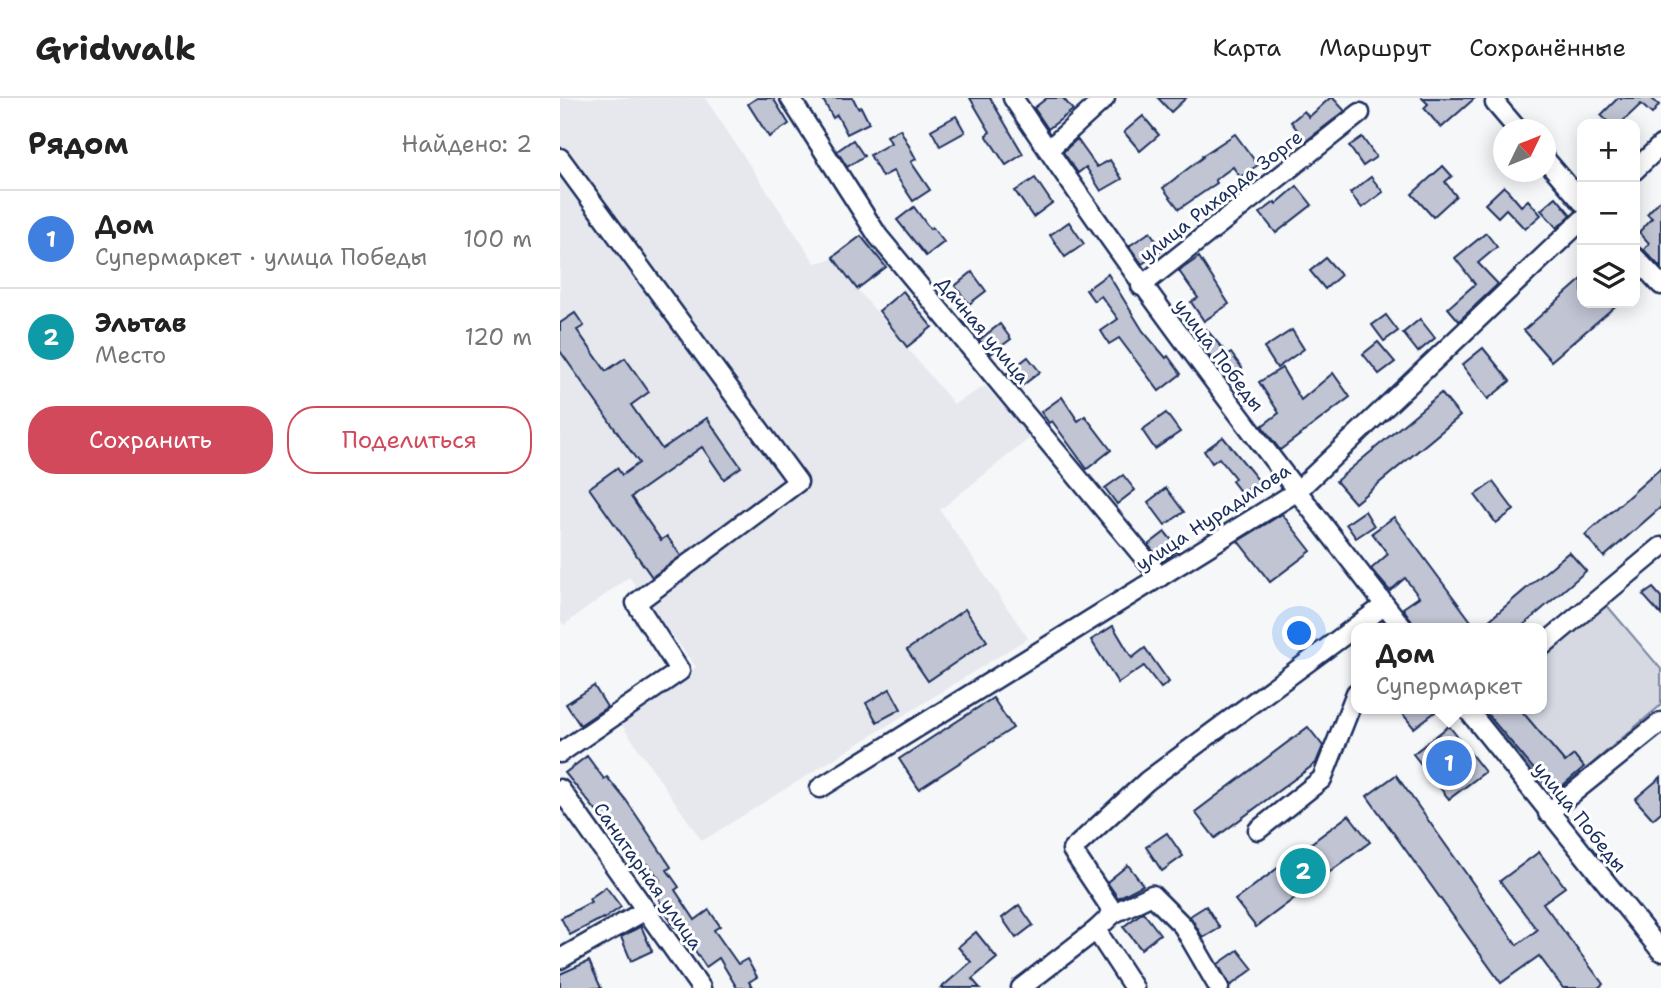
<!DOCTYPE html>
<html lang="ru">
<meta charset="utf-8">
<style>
:root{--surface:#fff;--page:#f2f2f2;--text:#222;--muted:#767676;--line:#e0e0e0;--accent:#d1495b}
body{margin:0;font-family:"Shantell Sans",sans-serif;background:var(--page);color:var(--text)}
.controls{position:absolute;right:21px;top:21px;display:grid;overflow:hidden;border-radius:14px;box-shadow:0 4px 18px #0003}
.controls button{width:63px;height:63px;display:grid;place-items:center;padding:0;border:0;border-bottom:2px solid var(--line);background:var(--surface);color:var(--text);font:35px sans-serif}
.compass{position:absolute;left:933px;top:21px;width:63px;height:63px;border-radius:50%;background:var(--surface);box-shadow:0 4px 18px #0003;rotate:47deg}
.you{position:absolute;left:740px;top:536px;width:24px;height:24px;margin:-18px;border:5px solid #fff;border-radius:50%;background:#1a73e8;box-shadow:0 0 0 10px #1a73e833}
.badge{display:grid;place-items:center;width:46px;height:46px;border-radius:50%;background:var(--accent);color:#fff;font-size:23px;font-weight:700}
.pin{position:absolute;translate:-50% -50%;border:4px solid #fff;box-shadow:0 2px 7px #0006}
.popup{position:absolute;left:791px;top:525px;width:196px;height:91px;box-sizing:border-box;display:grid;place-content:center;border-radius:14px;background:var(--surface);filter:drop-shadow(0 2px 5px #0005);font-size:23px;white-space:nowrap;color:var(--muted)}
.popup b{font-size:26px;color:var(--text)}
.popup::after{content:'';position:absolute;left:50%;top:100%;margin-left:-14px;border:14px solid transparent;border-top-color:var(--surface)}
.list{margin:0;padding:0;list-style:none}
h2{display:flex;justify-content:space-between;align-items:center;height:91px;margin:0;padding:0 28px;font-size:30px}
h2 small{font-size:23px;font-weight:400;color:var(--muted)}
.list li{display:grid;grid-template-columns:46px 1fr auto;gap:21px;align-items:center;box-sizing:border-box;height:98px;padding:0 28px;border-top:2px solid var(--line)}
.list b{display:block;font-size:26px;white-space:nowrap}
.list p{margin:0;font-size:23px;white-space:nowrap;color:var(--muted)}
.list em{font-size:23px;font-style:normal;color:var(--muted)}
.actions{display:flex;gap:14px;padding:21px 28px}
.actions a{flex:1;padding:16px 0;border:2px solid var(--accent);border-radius:28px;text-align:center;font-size:24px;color:var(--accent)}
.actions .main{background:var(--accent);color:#fff}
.icon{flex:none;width:38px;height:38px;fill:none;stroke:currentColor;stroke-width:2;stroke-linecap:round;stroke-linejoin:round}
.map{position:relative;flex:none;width:1101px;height:890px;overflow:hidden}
header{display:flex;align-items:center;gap:42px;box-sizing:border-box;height:98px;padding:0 35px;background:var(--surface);border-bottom:2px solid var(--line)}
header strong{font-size:33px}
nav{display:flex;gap:38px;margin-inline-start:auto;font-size:24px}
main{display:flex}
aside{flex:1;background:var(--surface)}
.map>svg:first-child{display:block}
.built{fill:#e6e8ee}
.green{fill:#d6d9e2;stroke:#7884a0;stroke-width:2}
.building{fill:#c0c4d3;stroke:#1b2f5e;stroke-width:2}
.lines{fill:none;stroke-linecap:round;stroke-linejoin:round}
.minor-casing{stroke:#1b2f5e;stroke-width:23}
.minor{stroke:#fff;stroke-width:18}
.labels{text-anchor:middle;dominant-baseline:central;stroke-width:6;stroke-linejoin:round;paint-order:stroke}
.street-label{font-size:19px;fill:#1b2f5e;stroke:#fff}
</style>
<header>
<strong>Gridwalk</strong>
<nav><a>Карта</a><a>Маршрут</a><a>Сохранённые</a></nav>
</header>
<main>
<aside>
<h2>Рядом<small>Найдено: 2</small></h2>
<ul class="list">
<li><span class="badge" style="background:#3f7fe0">1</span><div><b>Дом</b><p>Супермаркет · улица Победы</p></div><em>100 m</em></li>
<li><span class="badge" style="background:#0f9aa8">2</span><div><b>Эльтав</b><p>Место</p></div><em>120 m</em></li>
</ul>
<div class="actions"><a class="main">Сохранить</a><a>Поделиться</a></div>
</aside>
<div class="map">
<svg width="1101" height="890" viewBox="0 0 1101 890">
<rect width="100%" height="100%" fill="#f6f7f9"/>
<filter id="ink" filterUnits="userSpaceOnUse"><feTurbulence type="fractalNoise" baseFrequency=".0143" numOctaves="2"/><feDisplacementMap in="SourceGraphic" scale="14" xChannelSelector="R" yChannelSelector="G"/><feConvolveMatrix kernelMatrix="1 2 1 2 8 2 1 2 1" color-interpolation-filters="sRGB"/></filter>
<g filter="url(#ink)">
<path class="built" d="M0,0H145L255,165L272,161L394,306L425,288L471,339L380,412L468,540L142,743L62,627L136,569L69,479L4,527L0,522Z"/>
<path class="green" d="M1044,504L1101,571V607L994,698L920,611H982V556Z"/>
<g class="building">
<path d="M197,0H213L229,26L209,39L188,6Z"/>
<path d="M262,0H293L298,10L301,9L309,25L287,36L277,17L273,20Z"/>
<path d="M410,0H430L463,56L446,67L426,37L430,34Z"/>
<path d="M487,0H503L513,12L488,31L474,10Z"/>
<path d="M598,0H626L611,14Z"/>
<path d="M770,0H773L785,13L746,43L731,24L744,13L749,19Z"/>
<path d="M862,0H915L881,30L864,10L868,6Z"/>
<path d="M1058,0H1091L1099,7L1092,16L1081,6L1060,26H1050L1041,17Z"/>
<path d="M396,18L405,34L380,48L371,32Z"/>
<path d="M583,18L599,37L580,53L564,34Z"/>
<path d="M340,31L356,61L351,64L370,92L353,103L333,73L322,79L310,57L331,45L327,38Z"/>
<path d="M675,36L698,67L680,79L673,69L655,82L657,85L619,111L603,90L643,59L642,58Z"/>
<path d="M802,39L816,59L803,68L789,48Z"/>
<path d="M517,41L537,69L550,62L562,81L541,93L526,69L518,75L503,54Z"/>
<path d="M293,42L304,58L287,69L277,53Z"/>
<path d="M883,68L892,78L885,84L896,98L873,119L852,96Z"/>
<path d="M811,79L823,94L802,110L790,95Z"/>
<path d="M475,80L492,105L473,119L455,93Z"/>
<path d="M737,88L752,107L716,135L700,115L715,104L716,106Z"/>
<path d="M944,88L961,108L968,102L981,117L965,131L946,111L938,119L925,106Z"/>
<path d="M996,99L1011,117L997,130L981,112Z"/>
<path d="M1101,101V170L1084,152L1089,145L1079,134L1092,120L1087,116Z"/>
<path d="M354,109L370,131L372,129L384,144L366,158L337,122Z"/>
<path d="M509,124L524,146L505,159L490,137Z"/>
<path d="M590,134L603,152L582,166L569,148Z"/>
<path d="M926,135L937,149L918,165L938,186L899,223L888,210L915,186L895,160Z"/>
<path d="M301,138L326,169L297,191L273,159Z"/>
<path d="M639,159L669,206L644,223L631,204L638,200L619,173Z"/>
<path d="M766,160L781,177L765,191L750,173Z"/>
<path d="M412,174L426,193L409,206L395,188Z"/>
<path d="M548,176L583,233L606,260L608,258L621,276L599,293L559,240L549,246L541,233L558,221L541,198L534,203L526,192Z"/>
<path d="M1022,181V205H1059L991,263L964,232Z"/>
<path d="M343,193L372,229L347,249L319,213Z"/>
<path d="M15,215L24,228L17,232L46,273L65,260L89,294L71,307L102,351L147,320L181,369L164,381L142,349L71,399L101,442L107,438L121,458L92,479L29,390L57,370L62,377L79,365L0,253V225Z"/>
<path d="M826,217L838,233L824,243L812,227Z"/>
<path d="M860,221L875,240L858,254L843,235Z"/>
<path d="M440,226L451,241L431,256L419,242Z"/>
<path d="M646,231L668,257L671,255L682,270L666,281L636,239Z"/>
<path d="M732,232L744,251L717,270L704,250Z"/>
<path d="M818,244L835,264L819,276L803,256Z"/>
<path d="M923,250L950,283L928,301L902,267Z"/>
<path d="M468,259L480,274L459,290L447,275Z"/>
<path d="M722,270L741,302L773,275L790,299L720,352L702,328L719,315L699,284Z"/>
<path d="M881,295L900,318L795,405L776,383Z"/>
<path d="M502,299L518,323L525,318L551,352L527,371L492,323L489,325L481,314Z"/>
<path d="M606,315L620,334L595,351L582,332Z"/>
<path d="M663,339L699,383L682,396L672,383L675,380L659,360L652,365L644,353Z"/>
<path d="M1101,370V409L1044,459L1025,437Z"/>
<path d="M563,377L575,392L557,406L545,390Z"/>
<path d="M933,384L954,412L936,425L915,397Z"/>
<path d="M606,390L624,414L605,427L588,404Z"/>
<path d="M805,413L814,428L796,440L786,426Z"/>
<path d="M722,416L751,453L710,484L678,443Z"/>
<path d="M834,419L916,530H856L843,510L859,499L845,480L830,493L811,471L828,456L812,435Z"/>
<path d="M605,434L619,451L602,464L588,447Z"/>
<path d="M1009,454L1026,473L960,530H920Z"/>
<path d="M1093,490L1101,499V517L1083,497Z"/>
<path d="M405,511L427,543L368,583L347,552Z"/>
<path d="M553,528L572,560L585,550L609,584L601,590L584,568L558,585L531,542Z"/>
<path d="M34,588L47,609L20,627L6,606Z"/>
<path d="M330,591L341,611L317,624L306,605Z"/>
<path d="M433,600L453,630L359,691L339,661Z"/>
<path d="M839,611H879L854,630Z"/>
<path d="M923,611H960L1005,664L1014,657L1024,669L994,695Z"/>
<path d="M889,628L925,674L889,701L853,656Z"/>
<path d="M748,629L763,648L756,665L655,740L635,714Z"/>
<path d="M27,658L44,681L47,679L66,702L91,739L111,769L107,772L119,789L115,792L135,822L149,812L160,828L154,832L178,866L187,861L197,879L189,884L193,890H177L159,860L146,869L118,827L114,829L91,787L100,782L88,766L77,773L37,714L5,675Z"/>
<path d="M836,677L957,847L977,832L940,783L979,754L1005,789L983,805L1043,886L1038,890H1003L979,858L941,885L807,698Z"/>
<path d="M1101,679V714L1093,721L1075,701Z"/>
<path d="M789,717L810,744L696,829L675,802Z"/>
<path d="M607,735L623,758L602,773L586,749Z"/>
<path d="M568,767L583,787L558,800L547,784Z"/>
<path d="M46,789L61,809L44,821L43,820L10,837L1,820L31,804L29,801Z"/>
<path d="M459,807L473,827L456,840L442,820Z"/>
<path d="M646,808L660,830L643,840L630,818Z"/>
<path d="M583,814L600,836L581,851L563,829Z"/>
<path d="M81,828L92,853L71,863L61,839Z"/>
<path d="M416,834L437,860L412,881L420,890H381L411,864L398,849Z"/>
<path d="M678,852L693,871L670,888L658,866Z"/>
<path d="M29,863L41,890H0V876Z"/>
</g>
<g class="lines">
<defs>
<g id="minor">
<path d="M230,0L318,138L600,479"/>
<path d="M453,0C575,183 708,357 843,530"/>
<path d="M937,0L935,5L958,32"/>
<path d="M488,52L545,0"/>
<path d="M0,60L238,384L76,505L120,573L0,655"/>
<path d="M986,62L1022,104"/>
<path d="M1075,72L1101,47"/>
<path d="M1075,159L1101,187"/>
<path d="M581,188L800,15"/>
<path d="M982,548L1101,449"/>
<path d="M907,611L1101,853"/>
<path d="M260,690L736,394L1022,122"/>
<path d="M0,691L141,890"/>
<path d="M988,715L1101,624"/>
<path d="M698,732L762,681L796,595"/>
<path d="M554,815L592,797L623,828L659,890"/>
<path d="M536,832L574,890"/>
<path d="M0,861L86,812"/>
<path d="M461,890L536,832L554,815L512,752L587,683L825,507"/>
</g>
</defs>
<use href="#minor" class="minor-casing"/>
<use href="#minor" class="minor"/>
</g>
</g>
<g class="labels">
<g class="street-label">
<text transform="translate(661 98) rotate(-38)">улица Рихарда Зорге</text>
<text transform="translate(423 232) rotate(50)">Дачная улица</text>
<text transform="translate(659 257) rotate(53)">улица Победы</text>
<text transform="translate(653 419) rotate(-33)">улица Нурадилова</text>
<text transform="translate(1020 719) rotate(51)">улица Победы</text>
<text transform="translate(88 778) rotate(55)">Санитарная улица</text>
</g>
</g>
</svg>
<div class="controls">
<button>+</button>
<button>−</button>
<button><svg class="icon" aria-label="layers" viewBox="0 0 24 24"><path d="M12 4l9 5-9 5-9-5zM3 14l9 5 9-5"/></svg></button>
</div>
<svg class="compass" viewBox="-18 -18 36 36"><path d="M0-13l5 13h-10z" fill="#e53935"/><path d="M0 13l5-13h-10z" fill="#767676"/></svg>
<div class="you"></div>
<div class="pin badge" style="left:889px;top:665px;background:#3f7fe0">1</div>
<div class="popup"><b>Дом</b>Супермаркет</div>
<div class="pin badge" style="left:743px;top:773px;background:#0f9aa8">2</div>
</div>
</main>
